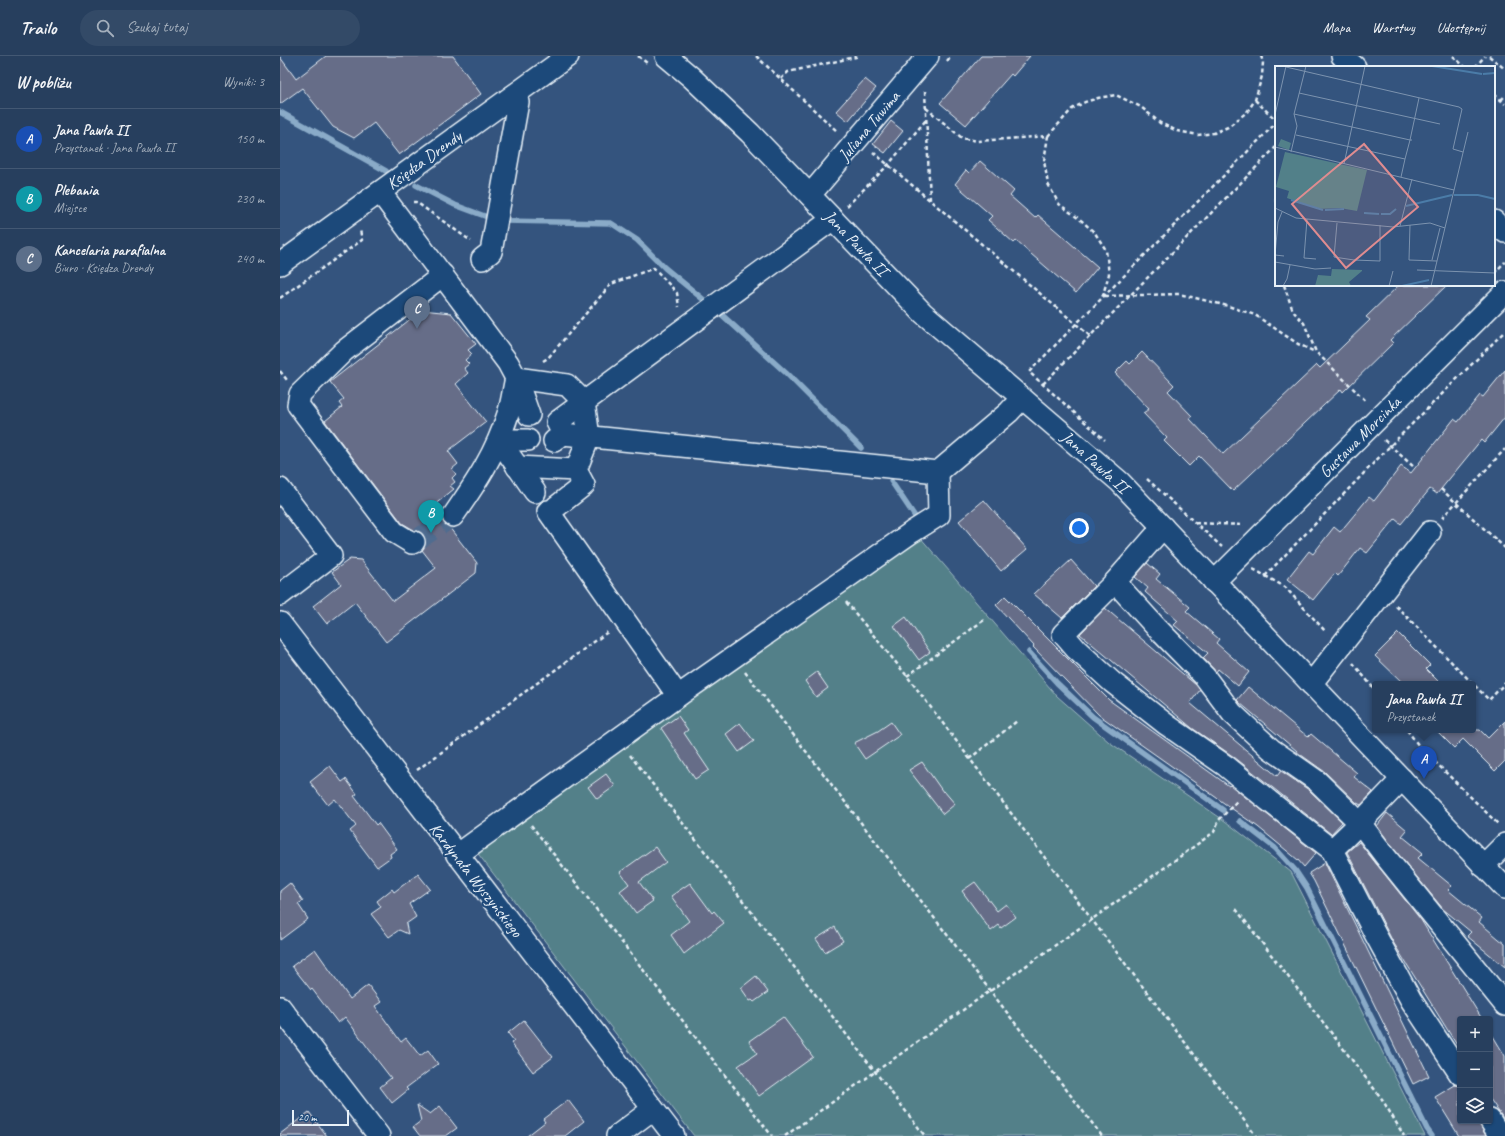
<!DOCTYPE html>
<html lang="pl">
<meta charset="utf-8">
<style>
:root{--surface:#273f5e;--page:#334a67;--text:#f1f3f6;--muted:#a4afbc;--line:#435873;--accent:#8bbbb9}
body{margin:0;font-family:Caveat,sans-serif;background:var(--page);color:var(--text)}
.controls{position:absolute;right:12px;bottom:12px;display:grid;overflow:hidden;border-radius:4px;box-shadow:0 1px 3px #0004}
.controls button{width:36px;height:36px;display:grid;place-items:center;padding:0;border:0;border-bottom:1px solid var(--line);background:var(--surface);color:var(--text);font:20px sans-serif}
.scale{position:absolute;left:12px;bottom:10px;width:57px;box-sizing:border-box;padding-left:4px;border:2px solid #e8f1f8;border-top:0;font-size:11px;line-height:14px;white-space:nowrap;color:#e8f1f8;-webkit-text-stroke:3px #1f4a7a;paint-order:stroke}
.you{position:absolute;left:799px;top:472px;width:14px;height:14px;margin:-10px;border:3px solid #fff;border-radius:50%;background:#1a73e8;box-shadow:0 0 0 6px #1a73e833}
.badge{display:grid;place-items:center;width:26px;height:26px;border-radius:50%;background:var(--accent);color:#fff;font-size:13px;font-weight:700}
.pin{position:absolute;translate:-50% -33px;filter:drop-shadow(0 1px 2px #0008)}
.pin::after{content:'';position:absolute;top:21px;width:14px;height:12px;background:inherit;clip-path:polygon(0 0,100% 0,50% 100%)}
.popup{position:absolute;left:1092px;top:625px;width:104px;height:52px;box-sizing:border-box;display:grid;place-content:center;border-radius:4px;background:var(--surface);filter:drop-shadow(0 1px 3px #0005);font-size:13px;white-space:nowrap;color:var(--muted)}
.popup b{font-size:15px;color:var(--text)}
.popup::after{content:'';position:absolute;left:50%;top:100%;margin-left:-8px;border:8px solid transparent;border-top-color:var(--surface)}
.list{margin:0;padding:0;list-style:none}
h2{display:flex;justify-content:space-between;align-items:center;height:52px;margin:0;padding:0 16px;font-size:17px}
h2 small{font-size:13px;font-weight:400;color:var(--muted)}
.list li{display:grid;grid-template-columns:26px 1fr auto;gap:12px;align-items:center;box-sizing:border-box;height:60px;padding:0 16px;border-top:1px solid var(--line)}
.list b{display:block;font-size:15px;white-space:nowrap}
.list p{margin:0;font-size:13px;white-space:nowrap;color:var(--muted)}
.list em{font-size:13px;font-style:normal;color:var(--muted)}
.icon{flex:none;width:22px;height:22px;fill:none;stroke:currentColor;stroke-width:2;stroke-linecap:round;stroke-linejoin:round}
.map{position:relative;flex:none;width:1225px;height:1080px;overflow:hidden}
header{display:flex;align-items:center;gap:24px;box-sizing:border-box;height:56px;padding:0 20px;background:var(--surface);border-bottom:1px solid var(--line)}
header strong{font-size:19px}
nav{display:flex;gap:22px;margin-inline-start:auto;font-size:14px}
.search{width:280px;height:36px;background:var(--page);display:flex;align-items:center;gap:10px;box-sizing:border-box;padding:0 14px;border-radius:22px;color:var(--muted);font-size:15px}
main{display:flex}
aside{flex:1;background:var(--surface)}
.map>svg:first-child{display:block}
.green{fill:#528089;stroke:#9db8c0}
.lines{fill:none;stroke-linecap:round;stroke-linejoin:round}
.stream{stroke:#8aabc8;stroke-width:5.5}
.building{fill:#666d88;stroke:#e8f1f8}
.minor-tunnel{stroke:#4f6c90;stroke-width:21;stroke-dasharray:21 10;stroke-linecap:butt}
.minor-casing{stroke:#e8f1f8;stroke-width:24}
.path{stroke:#e8f1f8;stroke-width:2.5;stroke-dasharray:4 3;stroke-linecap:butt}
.minor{stroke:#1f4a7a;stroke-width:21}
.labels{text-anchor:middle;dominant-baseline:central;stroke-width:4;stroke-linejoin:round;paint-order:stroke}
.street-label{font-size:17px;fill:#e8f1f8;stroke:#1f4a7a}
.inset-river{fill:none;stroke:#4b7ca8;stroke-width:2}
.inset-road{fill:none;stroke:#7c93af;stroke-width:1}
.view{fill:#df8c90;fill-opacity:0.15;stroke:#df8c90;stroke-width:2}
.inset-edge{fill:none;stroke:#e8f1f8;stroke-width:2}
</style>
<header>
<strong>Trailo</strong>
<div class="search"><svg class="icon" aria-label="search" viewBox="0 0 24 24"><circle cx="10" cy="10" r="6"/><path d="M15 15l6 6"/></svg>Szukaj tutaj</div>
<nav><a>Mapa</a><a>Warstwy</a><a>Udostępnij</a></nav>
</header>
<main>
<aside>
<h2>W pobliżu<small>Wyniki: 3</small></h2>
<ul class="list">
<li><span class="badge" style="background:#1a4fb4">A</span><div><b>Jana Pawła II</b><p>Przystanek · Jana Pawła II</p></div><em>150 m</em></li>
<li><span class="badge" style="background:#0f9aa8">B</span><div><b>Plebania</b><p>Miejsce</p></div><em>230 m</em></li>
<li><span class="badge" style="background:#5c6f8a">C</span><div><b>Kancelaria parafialna</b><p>Biuro · Księdza Drendy</p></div><em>240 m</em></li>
</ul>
</aside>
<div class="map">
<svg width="1225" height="1080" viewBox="0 0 1225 1080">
<rect width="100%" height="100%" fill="#34547e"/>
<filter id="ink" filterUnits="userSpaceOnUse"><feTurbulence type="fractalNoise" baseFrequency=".025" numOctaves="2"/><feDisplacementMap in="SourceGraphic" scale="8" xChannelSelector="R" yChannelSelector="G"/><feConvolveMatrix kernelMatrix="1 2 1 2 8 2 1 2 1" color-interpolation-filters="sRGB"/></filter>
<g filter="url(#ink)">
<path class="green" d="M639,480L777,640L829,686L945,765L1011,816L1145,1080H414L196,795Z"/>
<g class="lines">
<g class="stream">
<path d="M0,56L106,115"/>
<path d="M136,129L175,149L210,162"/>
<path d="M224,165L331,167L357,184L385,212L424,244"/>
<path d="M441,258L506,317L581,392"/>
<path d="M611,425L636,462"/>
<path d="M749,596L777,627L813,661L943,754"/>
<path d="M960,765L995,792L1015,814L1027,832L1147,1073L1152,1080"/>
</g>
</g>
<g class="building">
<path d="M46,0H173L201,38L119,99L94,67L74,82L53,71L22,32L0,48V1L16,23Z"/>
<path d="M701,0H750L733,20L731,18L686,69L660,47Z"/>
<path d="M585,23L596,32L568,65L556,55Z"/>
<path d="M611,65L623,75L605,97L593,88Z"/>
<path d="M700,105L734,135L730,140L755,162L758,159L818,211L796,237L736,185L734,187L708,164L712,160L675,128L686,114L689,117Z"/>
<path d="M1119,229H1167L1110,284L1113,287L1063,336L1061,333L953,435L919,400L909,410L884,385L887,382L863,357L869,353L835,317L847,305L850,308L862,296L894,329L888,335L912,360L909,362L943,398L1037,309L1040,312L1090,264L1086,261Z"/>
<path d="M142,254L171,257L196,288L188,294L192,298L185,304L189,308L184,312L188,317L176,328L206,366L168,395L178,408L172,413L176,418L172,422L175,426L170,430L174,433L153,450L161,461L162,465L169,471L197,507L196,517L106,586L75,546L47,568L33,550L61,528L52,516L70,503L81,504L113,545L156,512L142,494L146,487L145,480L140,476L134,474L122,467L45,365L62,351L59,347L64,343L50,326Z"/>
<path d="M1225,314V361L1204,387L1201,384L1157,438L1150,433L1121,468L1115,463L1087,497L1080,492L1058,520L1055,517L1033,544L1007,523L1029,495L1033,498L1054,471L1060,476L1089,441L1094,445L1121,410L1131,417L1174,363L1178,366L1200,339L1203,341Z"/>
<path d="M704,444L747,493L721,515L679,465Z"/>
<path d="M791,504L814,530L782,562L754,538Z"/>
<path d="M867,507L880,518L876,523L910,551L906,555L939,583L936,587L969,616L958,630L938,613L936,616L923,602L928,597L894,569L898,565L865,536L868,532L855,521Z"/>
<path d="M725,540L829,644L949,730L950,729L1036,797L1024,811L1018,804L978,771L819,659L753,591L754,590L716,549Z"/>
<path d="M825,552L916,629L920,634L910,647L997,720L1001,715L1029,734L1062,766L1051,778L954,701L912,672L800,578Z"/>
<path d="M626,561L650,596L639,604L614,570Z"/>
<path d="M1118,577L1150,609L1146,613L1161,628H1124L1095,600Z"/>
<path d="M537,616L548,632L536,641L525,625Z"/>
<path d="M968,631L1028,681L1031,678L1077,717L1074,721L1093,736L1081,749L1077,747L1045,716L1017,696V695L960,647L957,644Z"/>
<path d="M398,660L408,674L404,677L429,714L415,723L381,672Z"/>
<path d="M1225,665V705L1215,715L1183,683L1174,692L1156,674H1200L1208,682Z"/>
<path d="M611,666L620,679L585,703L574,687L598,675Z"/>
<path d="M460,667L474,685L459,696L446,678Z"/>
<path d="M642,706L663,736L664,735L675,748L663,758L629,714Z"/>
<path d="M50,710L62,726L66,723L77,738L74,740L96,769L98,767L117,793L110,798L111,801L97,811L70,775L76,770L55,743L48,749L30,726Z"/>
<path d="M326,718L335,730L317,743L308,731Z"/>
<path d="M1107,757L1127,774L1122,780L1143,797L1138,802L1172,830L1168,834L1202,862L1199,866L1225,888V911L1187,880L1191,876L1163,853L1114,793L1097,770Z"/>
<path d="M1079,786L1141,864L1202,963H1180V994L1113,886L1067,796Z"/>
<path d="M375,791L386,806L359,826L373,845L356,857L340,835L349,828L340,816Z"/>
<path d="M1045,807L1149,1020L1133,1028L1034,825L1029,817Z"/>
<path d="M138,818L150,833L129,848L136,861L126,868L128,878L119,874L109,881L91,858L101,851L97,845L112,833L114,836Z"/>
<path d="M695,826L717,855L726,848L736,861L721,872L719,869L711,875L682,835Z"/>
<path d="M10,827L23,845L18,848L28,863L0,884V835Z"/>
<path d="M410,827L432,857L434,855L444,867L404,898L391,879L409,865L391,840Z"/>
<path d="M555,871L563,885L545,896L536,883Z"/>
<path d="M35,893L70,943L88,929L101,946L95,950L121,986L126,982L140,1000L148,994L158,1008L126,1032L128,1034L112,1047L100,1031L111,1022L97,1004L65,961L58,967L32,933L31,934L12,910Z"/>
<path d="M476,920L488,936L474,946L472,944L470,945L461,932Z"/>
<path d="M503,961L533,1001L479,1040L458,1010L477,997L469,985Z"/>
<path d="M244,964L273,1001L253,1016L231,987L234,985L228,977Z"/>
<path d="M1210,975L1225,1000V1065L1210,1043Z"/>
<path d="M1175,1029L1180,1030V1065H1198L1206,1080H1179L1155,1041Z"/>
<path d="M288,1044L304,1065L285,1080H247L265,1066L263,1063Z"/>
<path d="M137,1049L150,1058L160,1050L177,1072L166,1080H140L133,1071L141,1065Z"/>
<path d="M29,1056L47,1080H0V1078Z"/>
</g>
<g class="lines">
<path class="minor-tunnel" d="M134,486L173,460"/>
<defs>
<g id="minor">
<path d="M386,0L411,21L470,77L643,257L840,426L1225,832"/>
<path d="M1062,0L1075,11"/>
<path d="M100,136L228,307L236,322L249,359"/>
<path d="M530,139L648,0"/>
<path d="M1214,165L1225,176"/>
<path d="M202,203L211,196L238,46L233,40"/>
<path d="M0,208L288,0"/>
<path d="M283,378L658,416L729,356L742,342"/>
<path d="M219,384L255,436"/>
<path d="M219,384H248"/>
<path d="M274,385L283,378L277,366L553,163"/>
<path d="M237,411L296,414"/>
<path d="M0,433L51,500L0,539"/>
<path d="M268,455L398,640"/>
<path d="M173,460C196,427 216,397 228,358C232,347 233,334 236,322L287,329L304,346L309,381L296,414L304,429L276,451"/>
<path d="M883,471L835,526L783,578L796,593L832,626L887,669L946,710L989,745L1052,794L1094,876L1131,944L1180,1018"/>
<path d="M134,486L132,487L114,476L18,349L20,338L64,295L163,219"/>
<path d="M835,526L876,571L925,621L952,657L991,693L1037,725L1080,767L1105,800L1225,949"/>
<path d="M934,526L1225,236"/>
<path d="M0,567L394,1080"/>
<path d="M1031,628L1150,476"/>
<path d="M1052,794L1080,767L1122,723"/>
<path d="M177,799L398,640L632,476L659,459L658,416"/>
<path d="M1203,810L1225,788"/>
<path d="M0,951L99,1080"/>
<path d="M1210,1064L1220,1080"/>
<path d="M337,1080L373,1053"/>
</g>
</defs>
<use href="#minor" class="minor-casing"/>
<g class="path">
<path d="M358,0L367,7"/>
<path d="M476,0L558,76"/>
<path d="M1173,0L1185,11"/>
<path d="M1209,0L1225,13"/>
<path d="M667,5L671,0"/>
<path d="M1195,11L1205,0"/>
<path d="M501,23L508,16L580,0"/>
<path d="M645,35L650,144"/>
<path d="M1214,38L1225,48"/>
<path d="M975,44L996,64"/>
<path d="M1221,44L1225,40"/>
<path d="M646,52L682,82L697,85L768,80L764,105L768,128L779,148L802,165L815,177L826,194L829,218L822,242L796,268L810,280"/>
<path d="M768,80L792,53L805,46L818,42L836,39L861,51L880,67L897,75L918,79L934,77L948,71L967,56L975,44L982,20L983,6L981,0"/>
<path d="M593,96L796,268L749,316L825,384"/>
<path d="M996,142V146"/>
<path d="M133,146H136L191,185"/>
<path d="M567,150L608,109L646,64"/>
<path d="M1214,217L1225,206"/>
<path d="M1004,229L1013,255L1024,267L1036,296L1087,346"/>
<path d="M825,240L899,238L948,250L975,259L1018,288L1035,296"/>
<path d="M823,241L996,67"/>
<path d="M0,242L82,184L80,174"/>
<path d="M263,305L268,302L331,228L374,212L397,237L399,251"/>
<path d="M0,315L7,324"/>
<path d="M763,328L996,91"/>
<path d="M1104,384L1135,412"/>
<path d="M867,423L942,491"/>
<path d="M1161,433L1225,492"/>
<path d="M1162,462L1225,393"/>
<path d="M915,467L964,469"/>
<path d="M973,513L1005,531L1046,576"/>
<path d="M985,520L1110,390L1225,275"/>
<path d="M566,546L627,620L976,1080"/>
<path d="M1116,550L1209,644L1225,627"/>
<path d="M1073,607L1095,634"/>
<path d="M465,616L822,1080"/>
<path d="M627,620L704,564"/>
<path d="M1127,674L1139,690L1219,769"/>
<path d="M350,699L645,1080"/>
<path d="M689,703L737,665"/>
<path d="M137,714L329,575"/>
<path d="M251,769L492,1080"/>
<path d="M956,853L1102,1043L1124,1080"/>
<path d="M505,1080C647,978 792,879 934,776L939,764L957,745"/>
</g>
<use href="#minor" class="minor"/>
</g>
</g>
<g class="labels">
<g class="street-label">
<text transform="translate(589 70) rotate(-50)">Juliana Tuwima</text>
<text transform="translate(144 104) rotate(-36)">Księdza Drendy</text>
<text transform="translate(576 187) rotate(46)">Jana Pawła II</text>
<text transform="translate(1080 381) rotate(-45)">Gustawa Morcinka</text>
<text transform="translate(815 406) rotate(42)">Jana Pawła II</text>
<text transform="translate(196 824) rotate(52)">Kardynała Wyszyńskiego</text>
</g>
</g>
<g transform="translate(995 10)">
<rect width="220" height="220" fill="#34547e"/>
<path d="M6,73L16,77L14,84L3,80ZM10,86L92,104L82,145L65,142L43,143L12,132L14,125L1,121ZM57,203L87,204V205L74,216L76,220H40L43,209L56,210Z" fill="#528089"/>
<path class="inset-river" d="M157,0L207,8M208,8L220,7M179,129H203L220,133M16,134L48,144M131,140L177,129M50,144L69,143M89,147L104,148M106,148H115L121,143M127,220L154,214"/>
<path class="inset-road" d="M11,1L184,41L187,43L178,83L188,86M24,27L165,58M19,48L135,74L130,93M0,49L11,0M21,69L130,93L126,111M137,74H135L144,32M0,81L179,124M16,86L22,60L19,48L31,0M69,98L90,0M0,142L21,152L118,161L155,157L170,162M7,146L3,156L0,189L9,190M32,153L29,192L41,193M62,157L59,191L79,194L105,195V159M135,159L134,194L162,195M125,160L137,113M157,194L165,162M0,196L40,203L56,202M142,204L220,207M8,220L12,213L15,199M114,220L118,205M156,220L193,66"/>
<path class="view" d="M89,78L143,141L71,202L17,138Z"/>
<rect width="220" height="220" class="inset-edge"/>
</g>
</svg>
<div class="controls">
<button>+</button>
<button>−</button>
<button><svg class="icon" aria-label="layers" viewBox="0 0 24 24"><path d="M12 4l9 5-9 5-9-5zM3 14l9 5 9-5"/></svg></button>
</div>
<div class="scale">20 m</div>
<div class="you"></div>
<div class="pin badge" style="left:1144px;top:723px;background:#1a4fb4">A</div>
<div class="popup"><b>Jana Pawła II</b>Przystanek</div>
<div class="pin badge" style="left:151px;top:477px;background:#0f9aa8">B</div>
<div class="pin badge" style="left:137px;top:273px;background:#5c6f8a">C</div>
</div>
</main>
